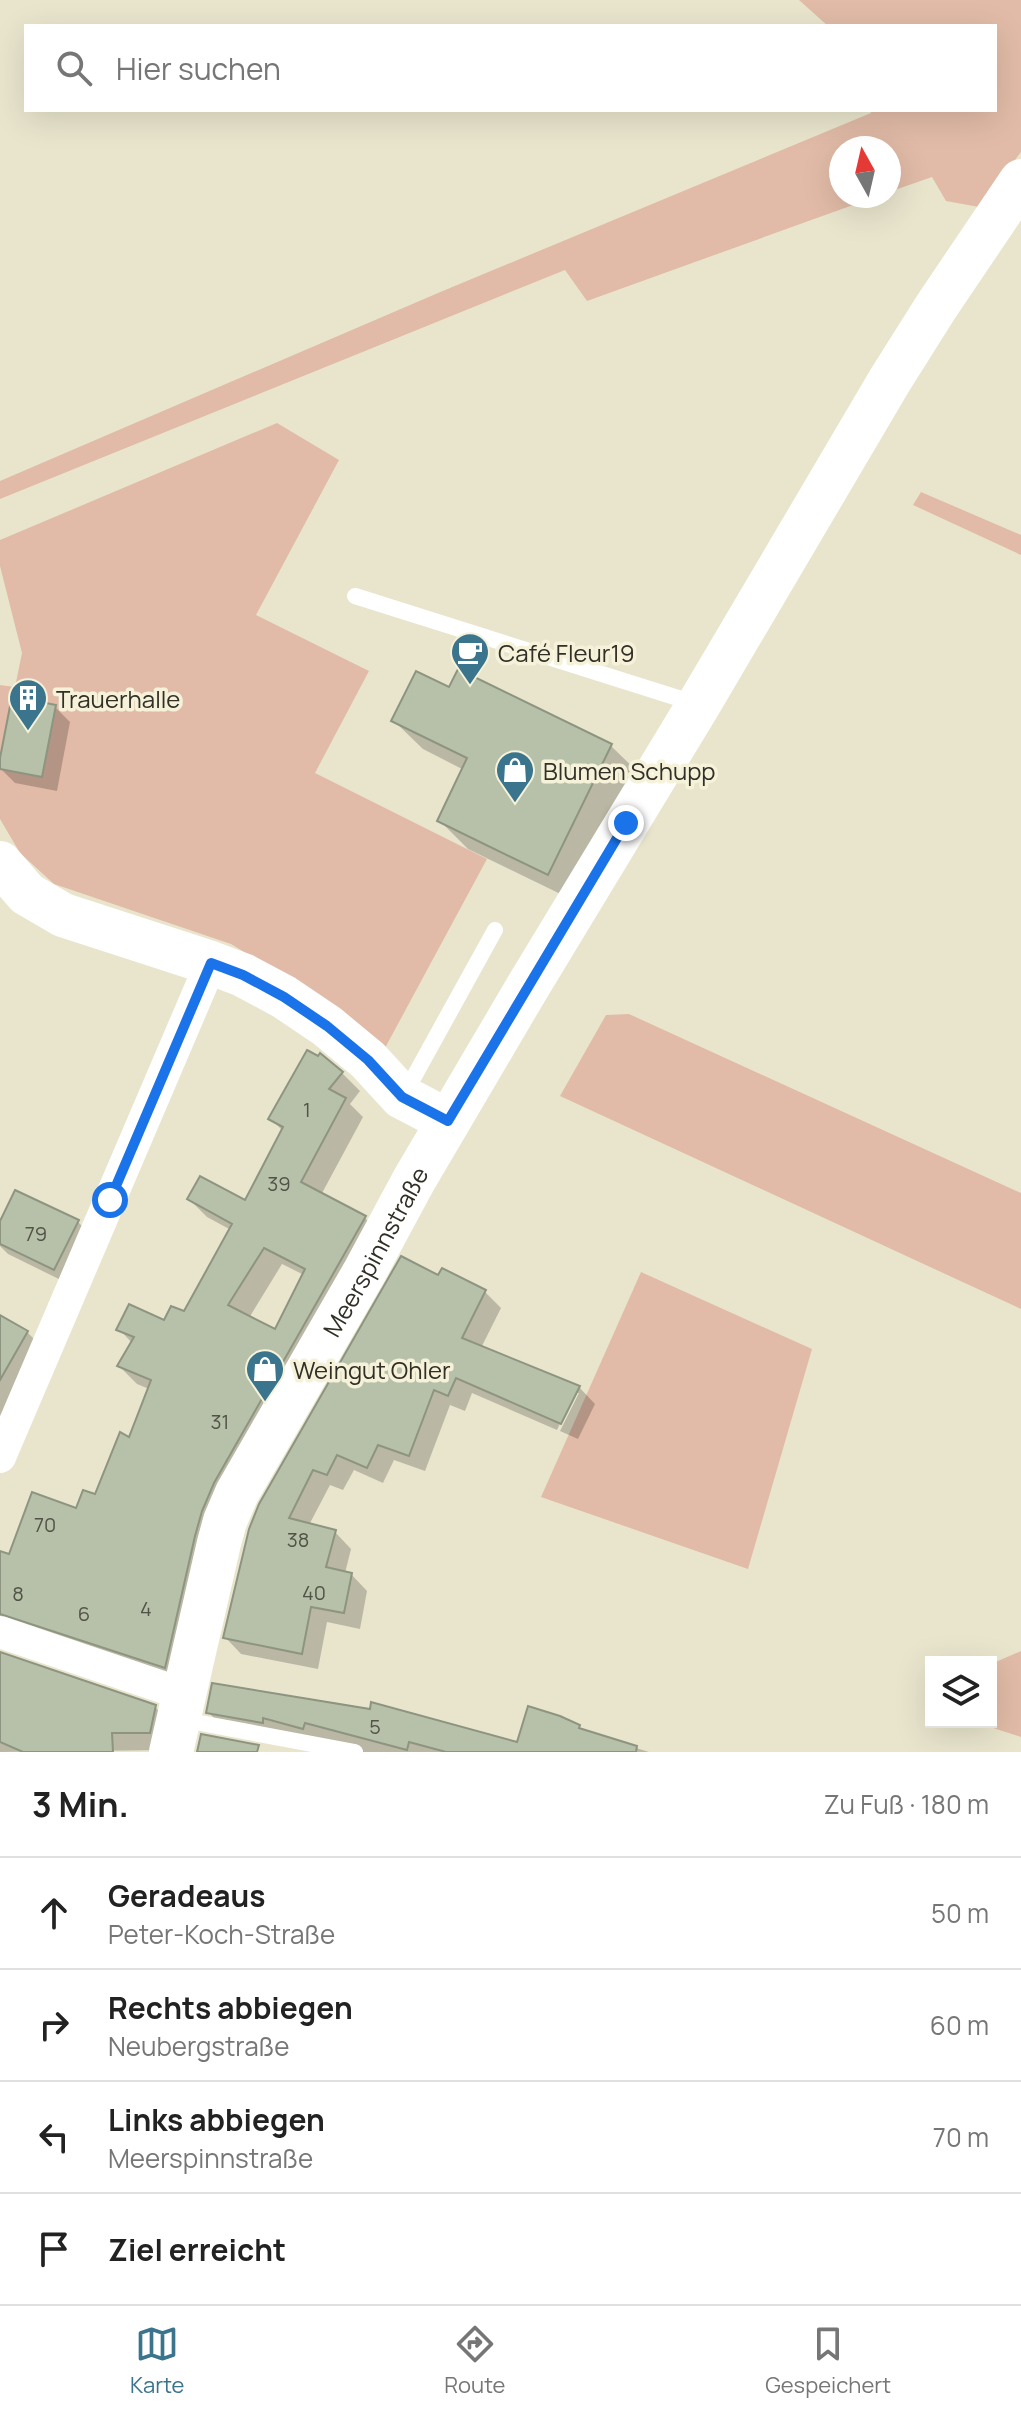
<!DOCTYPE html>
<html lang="de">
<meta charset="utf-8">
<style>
:root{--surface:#fff;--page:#f2f2f2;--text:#222;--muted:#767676;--line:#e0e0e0;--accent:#3a758d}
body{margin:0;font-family:Manrope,sans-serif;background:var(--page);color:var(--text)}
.controls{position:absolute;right:24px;bottom:24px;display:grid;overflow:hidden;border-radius:0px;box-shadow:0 8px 32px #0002}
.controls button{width:72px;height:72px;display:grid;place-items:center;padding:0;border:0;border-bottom:2px solid var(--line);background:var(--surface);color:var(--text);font:40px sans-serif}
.compass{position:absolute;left:829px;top:136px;width:72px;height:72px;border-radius:50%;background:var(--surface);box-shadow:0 8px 32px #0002;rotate:352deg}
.stop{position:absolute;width:24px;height:24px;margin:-18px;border:6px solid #1a73e8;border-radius:50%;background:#fff}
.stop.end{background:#1a73e8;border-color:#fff;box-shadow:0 2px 8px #0008}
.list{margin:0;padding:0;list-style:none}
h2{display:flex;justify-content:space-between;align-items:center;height:104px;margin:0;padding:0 32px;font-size:34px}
h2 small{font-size:26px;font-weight:400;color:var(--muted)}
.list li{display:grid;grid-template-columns:52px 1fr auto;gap:24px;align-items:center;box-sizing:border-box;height:112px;padding:0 32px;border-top:2px solid var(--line)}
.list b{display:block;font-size:30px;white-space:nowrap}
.list p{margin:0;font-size:26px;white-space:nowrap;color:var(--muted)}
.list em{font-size:26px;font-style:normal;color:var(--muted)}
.icon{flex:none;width:44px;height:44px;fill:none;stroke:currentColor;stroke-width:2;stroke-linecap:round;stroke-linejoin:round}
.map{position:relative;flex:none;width:1021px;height:1752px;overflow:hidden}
.search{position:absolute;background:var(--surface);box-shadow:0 8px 32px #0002;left:24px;right:24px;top:24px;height:88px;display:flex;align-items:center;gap:20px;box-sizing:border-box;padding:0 28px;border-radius:0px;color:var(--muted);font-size:30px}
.sheet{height:552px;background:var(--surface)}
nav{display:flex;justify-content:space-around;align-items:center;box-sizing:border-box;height:112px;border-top:2px solid var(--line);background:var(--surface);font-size:22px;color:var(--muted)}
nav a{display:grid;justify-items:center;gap:4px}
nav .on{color:var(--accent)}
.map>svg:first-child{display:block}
.green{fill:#e1bba7}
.shadow{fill:#0003;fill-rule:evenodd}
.building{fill:#b7c0a9;stroke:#8d9580;stroke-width:2;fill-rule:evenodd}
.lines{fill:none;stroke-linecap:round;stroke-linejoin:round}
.lane{stroke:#fff;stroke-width:16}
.street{stroke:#fff;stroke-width:32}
.secondary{stroke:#fff;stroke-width:44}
.route{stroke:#1a73e8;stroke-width:10}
.labels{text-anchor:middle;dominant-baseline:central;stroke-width:7;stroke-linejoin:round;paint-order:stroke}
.number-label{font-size:20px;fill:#525347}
.poi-label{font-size:24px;fill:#312f26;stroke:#f6f2da;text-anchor:start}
.street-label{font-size:24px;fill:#312f26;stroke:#f6f2da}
</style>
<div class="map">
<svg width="1021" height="1752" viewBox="0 0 1021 1752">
<rect width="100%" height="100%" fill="#e9e5cd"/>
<g class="green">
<path d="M799,0H1021V152L979,207L946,201L932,177L889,192V148H841V196H878L587,301L565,270L0,499V481L438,293L871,113L870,110H995V26H828Z"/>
<path d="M277,423L339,460L256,615L369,671L315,773L487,859L385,1048L324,1001L231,944L54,884L20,853L0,819V685L15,687L22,653L0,566V540Z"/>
<path d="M921,492L1021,535V555L913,505Z"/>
<path d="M629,1014L1021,1193V1309L560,1096L606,1015Z"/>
<path d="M641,1272L812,1349L748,1569L541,1497Z"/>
<path d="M1021,1651V1737L975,1722H991V1664Z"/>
</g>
<g class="shadow">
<path d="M55,707L70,722L57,791L15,783L0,768Z"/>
<path d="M394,721L611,746L640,774L577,902L468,849L439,820L464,770L423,749Z"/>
<path d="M342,1073L360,1091L350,1104L363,1117L321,1195L365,1218L383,1236L232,1502L183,1684L0,1644V1553L10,1556L96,1497L130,1440L149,1389L137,1384L119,1366L133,1344L119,1329L165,1323L185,1313L231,1230L207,1217L189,1199L246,1203L283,1131L271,1119ZM282,1264L304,1275L276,1332L249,1318Z"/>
<path d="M78,1222L93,1237L69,1284L8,1254L0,1246V1226Z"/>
<path d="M439,1277L485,1292L501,1308L481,1348L579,1387L595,1404L578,1439L560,1431L579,1393H574L557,1430L472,1393L465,1411L450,1405L425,1471L394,1460L383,1483L354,1470L343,1490L330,1485L309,1525L335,1532L351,1549L345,1573L351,1574L367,1591L360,1629L327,1622L318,1669L241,1654L225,1637L251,1530Z"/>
<path d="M0,1317L27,1332L43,1348L0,1450Z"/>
<path d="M0,1654L155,1707L173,1725L167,1750L0,1752Z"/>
<path d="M208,1712L518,1744L579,1727L584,1732L649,1752H353L225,1729Z"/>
</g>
<g class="building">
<path d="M458,669L612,744L548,875L437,821L467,758L391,721L416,671L449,687Z"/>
<path d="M12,696L56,705L42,777L0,769V758Z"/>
<path d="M307,1050L318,1056L320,1053L343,1072L329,1089L346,1098L301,1182L366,1216L214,1483L202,1511L195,1536L165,1668L0,1614V1551L9,1554L32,1492L76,1508L83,1490L95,1494L120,1432L129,1437L151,1380L117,1366L134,1337L116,1330L129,1304L164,1320L171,1306L184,1311L232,1224L187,1199L200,1176L245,1200L283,1127L268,1119ZM264,1248L305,1269L275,1329L228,1305Z"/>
<path d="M15,1190L79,1220L54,1270L0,1244V1221Z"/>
<path d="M401,1256L438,1275L442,1268L486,1290L462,1338L580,1386L561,1424L456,1378L448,1396L434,1390L409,1456L378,1445L367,1468L337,1455L327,1475L313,1470L289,1518L336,1530L326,1567L352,1573L344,1613L311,1607L302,1654L223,1638L249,1529L259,1504Z"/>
<path d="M0,1315L28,1331L0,1380Z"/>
<path d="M0,1652L156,1705L150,1733H112L113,1752H23L0,1742Z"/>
<path d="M212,1683L370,1709L371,1702L517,1742L528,1706L560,1716L580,1725L579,1728L637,1746L636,1752H446L409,1742L407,1750L305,1723L303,1729L263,1718V1723L206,1713Z"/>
<path d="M201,1734L259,1745L257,1752H197Z"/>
</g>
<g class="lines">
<g class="lane">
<path d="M355,596L697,704"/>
<path d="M405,1093L495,930"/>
<path d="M179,1719L355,1752"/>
</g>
<g class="street">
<path d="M0,1457L211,963"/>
<path d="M0,1632L183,1694"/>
</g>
<g class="secondary">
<path d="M0,863L27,894L63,915L211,963L243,975L284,997L327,1026L368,1060L402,1097L448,1121"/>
<path id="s1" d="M171,1752L219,1543L225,1521L237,1493L365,1271L414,1180L527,988L699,704L890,380L936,307L1021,181"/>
</g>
</g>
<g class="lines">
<path class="route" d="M110,1200L211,963L243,975L284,997L327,1026L368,1060L402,1097L448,1121L626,823"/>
</g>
<defs>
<symbol id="cafe-pin" viewBox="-11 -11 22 30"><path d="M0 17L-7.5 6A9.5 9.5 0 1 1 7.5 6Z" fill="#3a758d" stroke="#f6f2da"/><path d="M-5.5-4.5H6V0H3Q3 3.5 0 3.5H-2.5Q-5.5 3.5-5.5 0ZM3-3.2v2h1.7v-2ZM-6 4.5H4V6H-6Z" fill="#fff"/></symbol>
<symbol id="building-pin" viewBox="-11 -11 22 30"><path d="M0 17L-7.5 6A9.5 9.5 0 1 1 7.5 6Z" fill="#3a758d" stroke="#f6f2da"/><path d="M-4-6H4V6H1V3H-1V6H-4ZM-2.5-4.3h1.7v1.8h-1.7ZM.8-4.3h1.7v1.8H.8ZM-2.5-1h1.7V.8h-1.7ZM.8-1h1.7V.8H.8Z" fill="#fff"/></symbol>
<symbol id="shop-pin" viewBox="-11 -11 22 30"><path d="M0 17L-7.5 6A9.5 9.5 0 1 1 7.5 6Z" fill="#3a758d" stroke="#f6f2da"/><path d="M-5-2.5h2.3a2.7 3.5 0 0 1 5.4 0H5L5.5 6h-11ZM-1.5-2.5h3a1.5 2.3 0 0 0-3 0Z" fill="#fff"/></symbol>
</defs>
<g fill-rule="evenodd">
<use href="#cafe-pin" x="448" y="630" width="44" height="60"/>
<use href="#building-pin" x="6" y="676" width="44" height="60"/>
<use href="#shop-pin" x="493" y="748" width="44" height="60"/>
<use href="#shop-pin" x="243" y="1347" width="44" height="60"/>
</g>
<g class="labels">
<g class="number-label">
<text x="307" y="1109">1</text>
<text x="279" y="1183">39</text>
<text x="36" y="1233">79</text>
<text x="220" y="1421">31</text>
<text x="45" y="1524">70</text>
<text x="298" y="1539">38</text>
<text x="314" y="1592">40</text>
<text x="18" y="1593">8</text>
<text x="146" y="1608">4</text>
<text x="84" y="1613">6</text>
<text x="375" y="1726">5</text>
</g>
<g class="poi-label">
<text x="498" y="652">Café Fleur19</text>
<text x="56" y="698">Trauerhalle</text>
<text x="543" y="770">Blumen Schupp</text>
<text x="293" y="1369">Weingut Ohler</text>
</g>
<g class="street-label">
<text stroke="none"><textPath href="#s1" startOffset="546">Meerspinnstraße</textPath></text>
</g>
</g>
</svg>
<div class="controls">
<button><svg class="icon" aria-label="layers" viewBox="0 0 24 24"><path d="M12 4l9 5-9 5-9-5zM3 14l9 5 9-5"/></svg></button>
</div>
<svg class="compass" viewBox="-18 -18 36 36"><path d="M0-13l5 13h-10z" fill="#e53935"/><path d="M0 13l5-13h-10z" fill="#767676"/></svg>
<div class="stop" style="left:110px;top:1200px"></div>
<div class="stop end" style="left:626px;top:823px"></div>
<div class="search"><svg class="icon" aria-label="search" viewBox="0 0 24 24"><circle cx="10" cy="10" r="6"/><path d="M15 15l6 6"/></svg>Hier suchen</div>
</div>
<section class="sheet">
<h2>3 Min.<small>Zu Fuß · 180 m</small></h2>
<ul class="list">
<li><svg class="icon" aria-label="ahead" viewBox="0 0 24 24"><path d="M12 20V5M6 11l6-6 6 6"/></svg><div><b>Geradeaus</b><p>Peter-Koch-Straße</p></div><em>50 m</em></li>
<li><svg class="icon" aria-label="right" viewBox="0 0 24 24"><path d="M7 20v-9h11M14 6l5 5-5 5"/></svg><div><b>Rechts abbiegen</b><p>Neubergstraße</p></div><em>60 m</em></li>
<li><svg class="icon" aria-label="left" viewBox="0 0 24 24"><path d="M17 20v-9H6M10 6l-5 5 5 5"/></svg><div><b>Links abbiegen</b><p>Meerspinnstraße</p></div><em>70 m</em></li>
<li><svg class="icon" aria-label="arrive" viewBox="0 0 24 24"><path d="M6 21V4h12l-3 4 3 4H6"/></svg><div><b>Ziel erreicht</b></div></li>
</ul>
</section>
<nav>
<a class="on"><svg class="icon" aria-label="map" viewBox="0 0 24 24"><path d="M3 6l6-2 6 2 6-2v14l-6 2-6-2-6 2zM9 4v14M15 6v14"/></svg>Karte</a>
<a><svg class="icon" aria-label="directions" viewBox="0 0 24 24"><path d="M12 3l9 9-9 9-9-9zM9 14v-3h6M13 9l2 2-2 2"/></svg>Route</a>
<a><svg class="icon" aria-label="saved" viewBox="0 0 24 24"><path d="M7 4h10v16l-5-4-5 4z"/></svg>Gespeichert</a>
</nav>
